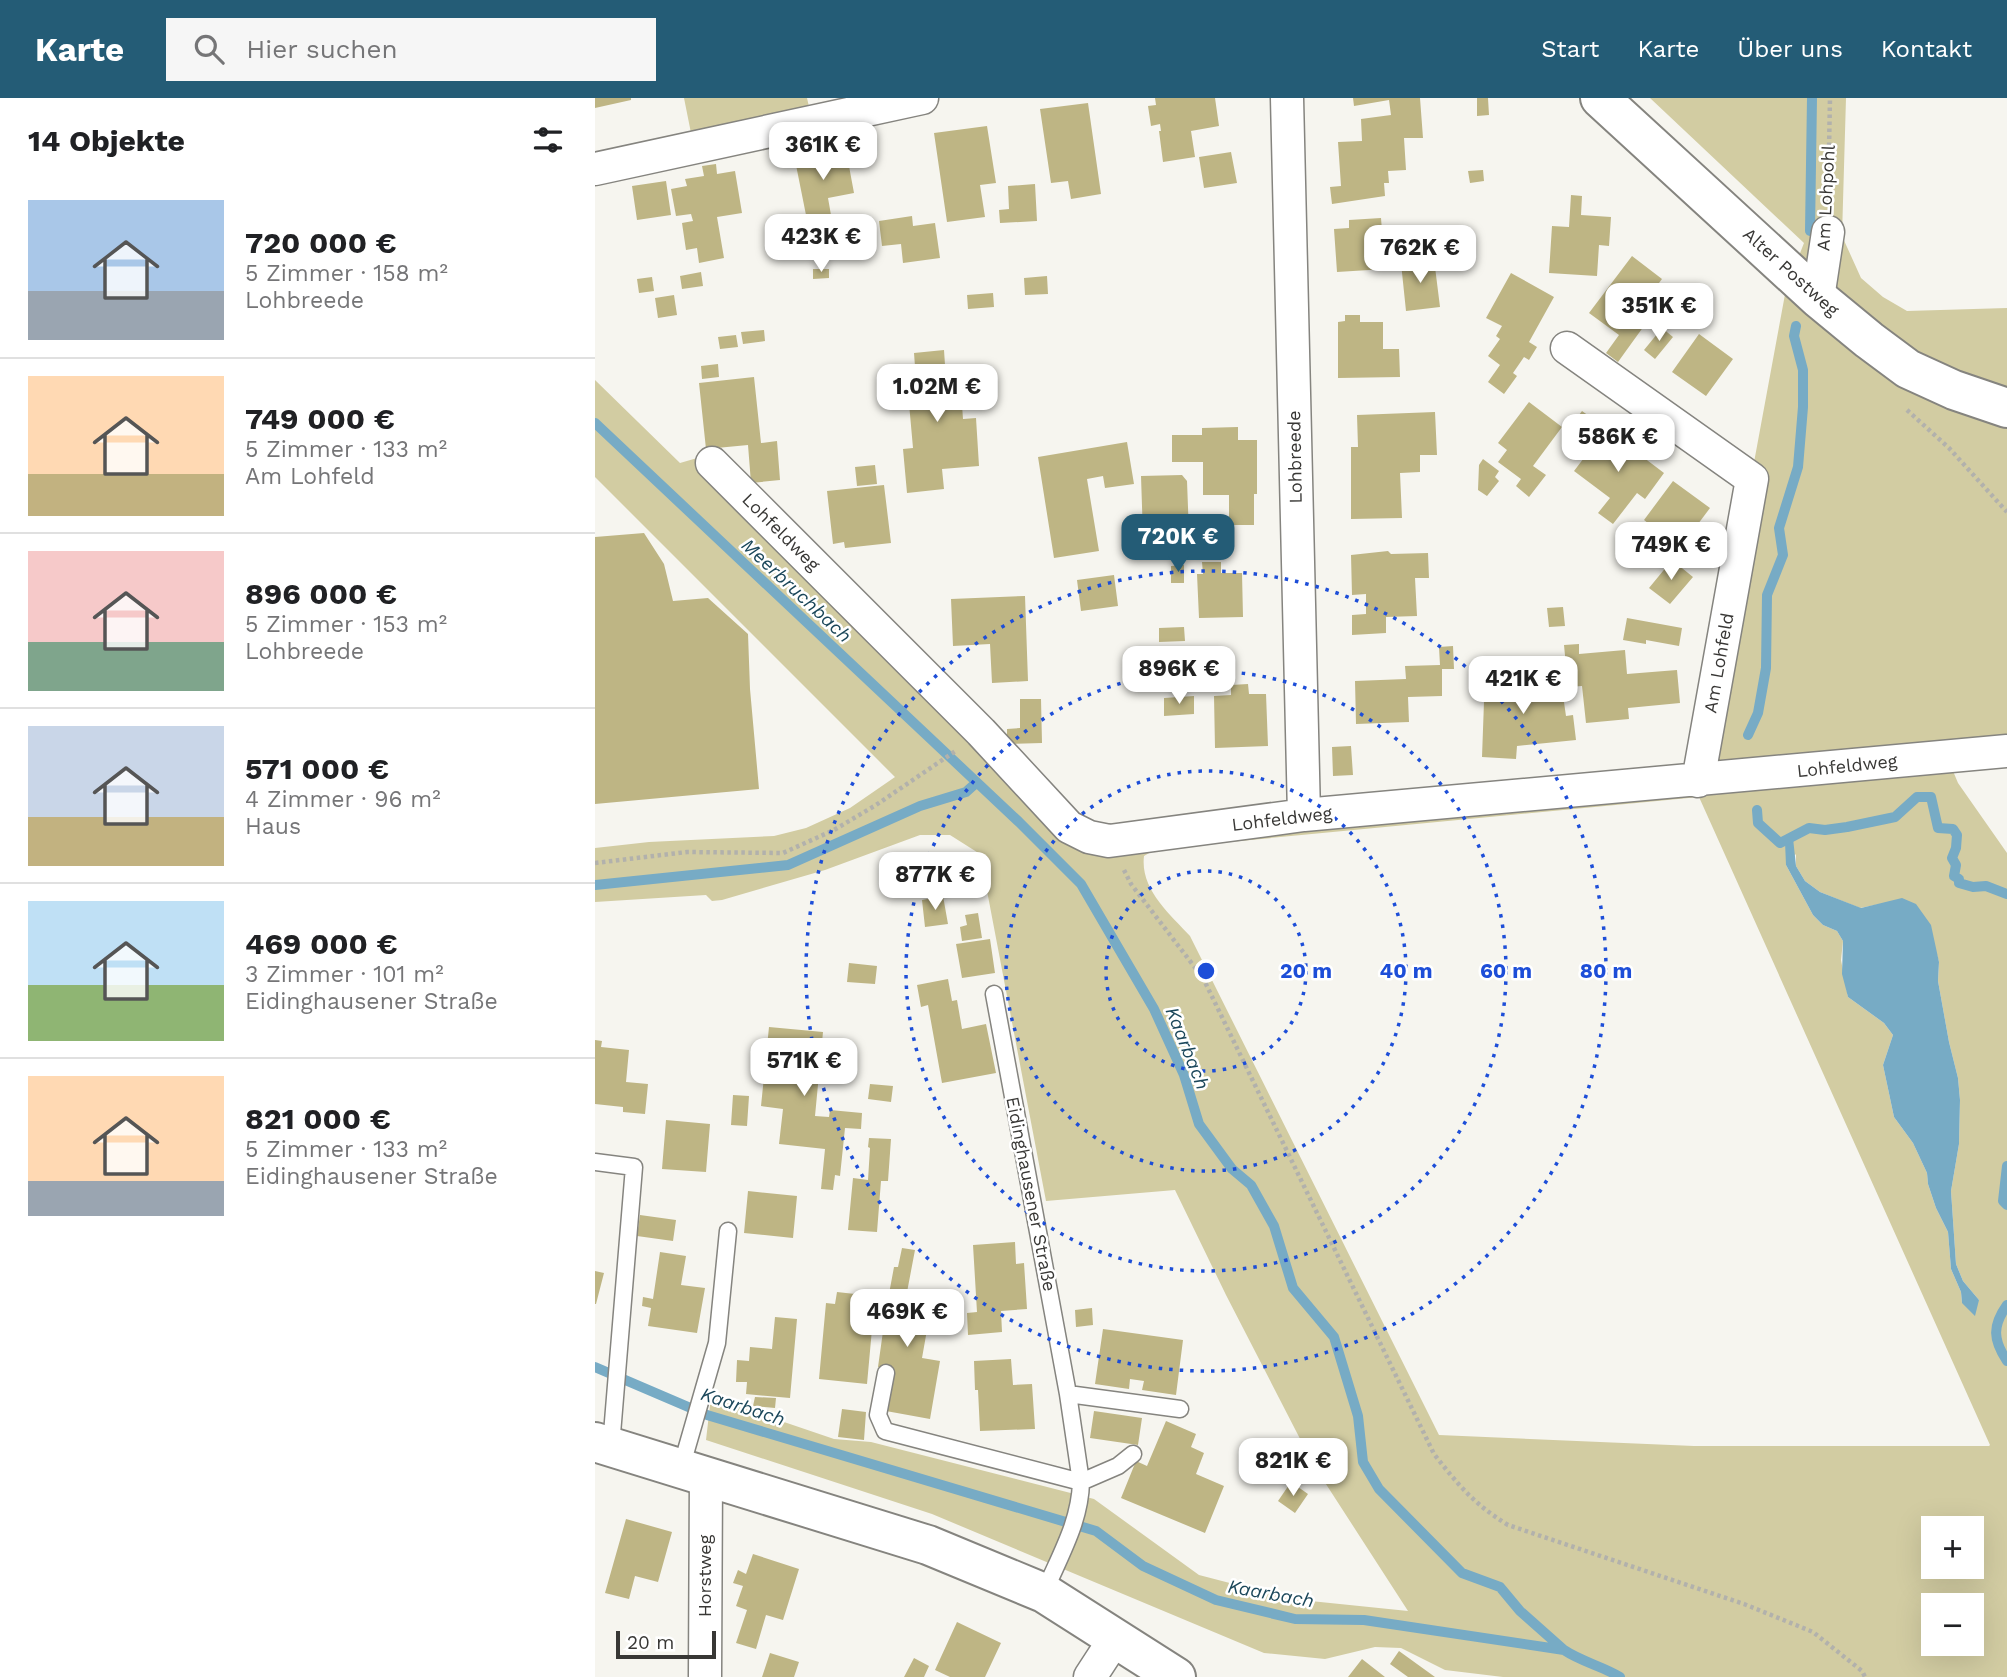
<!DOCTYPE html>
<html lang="de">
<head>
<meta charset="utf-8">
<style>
	body { margin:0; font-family:"Work Sans",sans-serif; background:#f6f6f6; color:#202124; height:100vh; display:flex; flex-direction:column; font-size:26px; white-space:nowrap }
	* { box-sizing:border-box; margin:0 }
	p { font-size:23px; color:#757577 }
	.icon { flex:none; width:38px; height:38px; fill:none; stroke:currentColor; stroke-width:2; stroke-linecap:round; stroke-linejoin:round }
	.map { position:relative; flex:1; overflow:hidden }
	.sheet { display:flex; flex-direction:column; background:#fff; width:595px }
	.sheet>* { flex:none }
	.controls { position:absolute; left:1326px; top:1418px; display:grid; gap:14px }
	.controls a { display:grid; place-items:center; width:63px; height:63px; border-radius:0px; background:#fff; box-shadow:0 7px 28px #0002; font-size:35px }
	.scale { position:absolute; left:21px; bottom:18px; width:100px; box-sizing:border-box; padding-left:7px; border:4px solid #383735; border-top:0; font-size:19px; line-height:24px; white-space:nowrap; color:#383735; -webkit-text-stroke:5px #fff; paint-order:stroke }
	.price { position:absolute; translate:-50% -60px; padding:0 16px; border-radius:14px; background:#fff; color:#222; font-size:23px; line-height:46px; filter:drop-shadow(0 2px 4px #0008) }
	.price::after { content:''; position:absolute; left:50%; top:42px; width:21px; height:16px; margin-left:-10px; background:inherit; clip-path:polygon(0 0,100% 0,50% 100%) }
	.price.on { background:#245c76; color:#fff }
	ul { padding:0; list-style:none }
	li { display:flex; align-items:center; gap:21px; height:175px; padding:0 28px }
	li+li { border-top:2px solid #e0e0e0 }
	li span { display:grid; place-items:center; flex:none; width:196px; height:140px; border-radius:0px; color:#555 }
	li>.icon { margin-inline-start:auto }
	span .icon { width:84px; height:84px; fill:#fffc; stroke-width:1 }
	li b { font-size:30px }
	h2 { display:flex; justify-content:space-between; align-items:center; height:84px; padding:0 28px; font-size:30px }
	header { display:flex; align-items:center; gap:42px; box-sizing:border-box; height:98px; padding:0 35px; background:#245c76; color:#fff }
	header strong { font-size:33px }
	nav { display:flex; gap:38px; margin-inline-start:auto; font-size:24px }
	.search { width:490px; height:63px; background:#f6f6f6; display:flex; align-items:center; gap:18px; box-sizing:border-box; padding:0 24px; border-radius:0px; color:#757577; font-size:26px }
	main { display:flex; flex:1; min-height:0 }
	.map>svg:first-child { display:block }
	.green { fill:#d2cca2; fill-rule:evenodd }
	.water { fill:#77abc5 }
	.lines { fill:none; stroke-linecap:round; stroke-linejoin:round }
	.stream { stroke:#77abc5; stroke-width:10 }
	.building { fill:#beb584 }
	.service-casing { stroke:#85847f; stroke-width:19 }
	.minor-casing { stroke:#85847f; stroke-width:35 }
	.tertiary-casing { stroke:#85847f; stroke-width:42 }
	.secondary-casing { stroke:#85847f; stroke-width:42 }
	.path { stroke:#b2b1ac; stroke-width:4.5; stroke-dasharray:3.5 3.5; stroke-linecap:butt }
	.service { stroke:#fff; stroke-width:16 }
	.minor { stroke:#fff; stroke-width:32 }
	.tertiary { stroke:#fff; stroke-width:38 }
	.secondary { stroke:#fff; stroke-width:38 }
	.ring { fill:none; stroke:#1d4ed8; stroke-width:3.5; stroke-dasharray:3.5 7 }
	.labels { text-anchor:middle; stroke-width:5; stroke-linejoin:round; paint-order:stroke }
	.street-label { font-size:18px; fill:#383735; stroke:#fff }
	.water-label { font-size:19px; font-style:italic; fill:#1b475a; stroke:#fff }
	.centre { fill:#1d4ed8; stroke:#fff; stroke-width:3.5 }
	.ring-label { font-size:21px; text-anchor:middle; font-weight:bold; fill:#1d4ed8; stroke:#fff; stroke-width:5; stroke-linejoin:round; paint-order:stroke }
</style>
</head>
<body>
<header>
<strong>Karte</strong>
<div class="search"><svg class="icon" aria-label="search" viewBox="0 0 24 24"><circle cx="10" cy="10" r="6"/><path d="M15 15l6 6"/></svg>Hier suchen</div>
<nav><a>Start</a><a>Karte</a><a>Über uns</a><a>Kontakt</a></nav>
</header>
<main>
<section class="sheet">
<h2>14 Objekte<svg class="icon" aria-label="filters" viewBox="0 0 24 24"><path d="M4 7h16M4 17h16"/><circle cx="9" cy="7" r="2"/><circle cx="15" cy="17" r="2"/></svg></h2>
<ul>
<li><span style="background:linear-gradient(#a9c7e8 65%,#9aa5b1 0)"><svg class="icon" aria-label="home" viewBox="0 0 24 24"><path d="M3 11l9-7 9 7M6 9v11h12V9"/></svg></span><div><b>720 000 €</b><p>5 Zimmer · 158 m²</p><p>Lohbreede</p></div></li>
<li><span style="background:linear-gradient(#ffd9b3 70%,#c2b280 0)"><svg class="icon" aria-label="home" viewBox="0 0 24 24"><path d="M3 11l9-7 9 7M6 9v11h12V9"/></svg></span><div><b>749 000 €</b><p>5 Zimmer · 133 m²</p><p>Am Lohfeld</p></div></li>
<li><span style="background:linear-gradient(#f6c9c9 65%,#7fa58c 0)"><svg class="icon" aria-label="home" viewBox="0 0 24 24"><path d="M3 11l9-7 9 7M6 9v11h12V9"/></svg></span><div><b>896 000 €</b><p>5 Zimmer · 153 m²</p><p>Lohbreede</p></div></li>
<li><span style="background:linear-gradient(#c9d6e8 65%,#c2b280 0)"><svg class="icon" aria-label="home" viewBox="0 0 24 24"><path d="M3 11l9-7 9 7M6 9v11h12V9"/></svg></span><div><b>571 000 €</b><p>4 Zimmer · 96 m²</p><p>Haus</p></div></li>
<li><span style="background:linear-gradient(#bfe0f5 60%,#8fb573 0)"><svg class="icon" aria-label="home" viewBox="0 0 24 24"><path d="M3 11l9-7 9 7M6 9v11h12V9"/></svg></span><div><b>469 000 €</b><p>3 Zimmer · 101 m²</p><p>Eidinghausener Straße</p></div></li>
<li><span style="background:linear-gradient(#ffd9b3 75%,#9aa5b1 0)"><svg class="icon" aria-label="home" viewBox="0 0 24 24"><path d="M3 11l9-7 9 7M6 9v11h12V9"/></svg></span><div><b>821 000 €</b><p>5 Zimmer · 133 m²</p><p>Eidinghausener Straße</p></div></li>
</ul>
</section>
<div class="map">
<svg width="1412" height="1579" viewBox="0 0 1412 1579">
	<rect width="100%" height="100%" fill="#f6f5ef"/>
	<!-- green -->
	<path class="green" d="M89,0H212L215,13L97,40Z
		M1055,0H1251L1247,138L1266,180L1288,199L1312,213L1412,210V664L1358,673L1363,685L1412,755V1579H908L850,1572L806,1550L780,1549L730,1561L669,1555L337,1416L111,1342L116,1299L239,1341L276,1344L499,1401L604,1477L696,1501L813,1513L718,1366L631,1197L580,1092L451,1103L385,756L355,737H325L230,772L127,802L117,803L111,797L0,804V750L54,744L179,738L211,730L255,710L300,679L0,379V282L85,365L116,356L483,720L516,730L1103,668L1191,191L1209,145ZM1104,699L1395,1347L1394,1348H1099L844,1337L595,838C574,815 545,791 549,758L561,751ZM1201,756V768L1210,783L1225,794L1265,810L1290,805L1339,846L1344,864L1343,883L1354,944L1363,980L1365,1002L1364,1046L1356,1093L1361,1166L1368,1183L1384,1202L1367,1205L1366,1194L1356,1171L1353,1134L1341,1110L1333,1086L1332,1075L1318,1045L1299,1019L1288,967L1298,937L1289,925L1253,899L1246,862L1248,843L1242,833L1228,827L1218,817L1191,767ZM1339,1430H1377V1468H1339ZM1339,1507H1377V1545H1339Z"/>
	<!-- water -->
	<path class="water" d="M1198,740L1201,768L1210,783L1225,794L1266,810L1307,800L1321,806L1336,827L1344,864L1343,883L1354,944L1363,980L1365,1002L1364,1046L1356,1093L1361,1166L1368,1183L1384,1202L1380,1218L1367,1205L1366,1194L1356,1171L1353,1134L1341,1110L1333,1086L1332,1075L1318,1045L1299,1019L1288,967L1298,937L1289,925L1253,899L1247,876L1248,843L1242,833L1228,827L1218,817L1191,767L1190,744Z"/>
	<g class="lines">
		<!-- stream -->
		<path class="stream" d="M1215,133L1217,0
			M0,325L424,724L486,786L559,911L589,977L604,1026L637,1071L656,1087L679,1128L698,1190L739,1239L763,1318L768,1364L784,1391L867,1475L905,1489L925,1513L969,1552
			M1153,637L1163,615L1171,570L1172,497L1188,457L1184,430L1203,369L1208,309V272L1199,238L1201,228
			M1162,712L1163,725L1185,745L1214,730L1230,732L1252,729L1300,719L1322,699H1336L1343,730L1358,731L1362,737L1361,750L1357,760L1361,767L1359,778L1364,781V785L1378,789L1391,788L1412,796
			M0,787L193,767L325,708L371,694L381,685
			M1412,1068L1408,1103L1412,1107
			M1412,1207C1397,1228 1398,1242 1412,1263
			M0,1269L112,1317L501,1433L548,1468L621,1502L700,1521L769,1522L969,1552C987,1564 1007,1568 1025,1579"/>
	</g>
	<!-- building -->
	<path class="building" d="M0,0H36V2L0,10Z
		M560,0H620L624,28L596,33L600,59L568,64L564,33H566L565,26L556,28L553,8L561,7Z
		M758,0H825L828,40H809L811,72L793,73L794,85H789L790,98L737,106L735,89L746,88L743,44L767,43L766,21L796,17L794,2L759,8Z
		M882,0H893L894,17L882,18Z
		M493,5L506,96L476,101L473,83L456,85L445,11Z
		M392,28L401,85L385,87L390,119L352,124L339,35Z
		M251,52L259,95L233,100L236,117L212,122L200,62Z
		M636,54L642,85L609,90L604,59Z
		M121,66L122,76L140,73L147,115L122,119L129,160L104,165L102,150L91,152L87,125L98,123L96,116L81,118L76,91L92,88L90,81L109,78L107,68Z
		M888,72L889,83L875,85L873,73Z
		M71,83L76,117L42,122L37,88Z
		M440,86L442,123L405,125L404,112L414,111L413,88Z
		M976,97L987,98L986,117L1016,119L1014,148L1004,147L1002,178L954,175L957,128L974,129Z
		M317,118L318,128L340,125L345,160L308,165L306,146L287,148L284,123Z
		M786,120L790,171L742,174L739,131L754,130V122Z
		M1037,158L1067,181L1043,213L1054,221L1023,264L1011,255L1024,237L994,215Z
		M839,161L845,209L811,213L806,165Z
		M218,171H234V180L218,181Z
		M106,174L108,188L87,191L85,178Z
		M916,175L959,199L934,244L942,249L934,262L929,259L918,275L922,278L909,296L893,284L905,267L893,258L905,241L901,238L907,228L891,220Z
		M452,178L453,196L430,197L429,180Z
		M57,179L59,193L44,195L42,181Z
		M398,195L399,209L373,211L372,197Z
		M79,197L82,217L63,220L60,200Z
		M750,217H765V224H788V251H804L805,279L743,280V224L750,223Z
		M1067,230L1078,239L1060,261L1049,252Z
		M169,232L170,243L148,246L146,234Z
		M1104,236L1138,261L1111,298L1077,274Z
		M141,237L143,249L125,251L123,239Z
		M349,252L350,267L364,266L368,321L381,320L384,368L347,371L349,391L312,395L308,351L318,350L312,283L321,282L319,255Z
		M123,266L124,279L107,281L106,268Z
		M159,279L166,345L182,343L185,382L156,385L153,347L111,351L104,285Z
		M934,304L967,329L938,368L951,377L934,399L921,388L926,381L903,364L912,352L903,345Z
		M987,313L1001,323L982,350L967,340Z
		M840,314L842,357H825V374L805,375L807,420L756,421V349H763L762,317Z
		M643,329V342H662V396H659V427H634V397H608V364H577V337H607V330Z
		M1011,331L1069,375L1050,401L1042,395L1018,426L1003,415L1015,400L979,373Z
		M532,344L539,386L510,390L508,378L492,381L504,453L459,460L443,359Z
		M888,361L904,373L900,379L904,383L892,398L883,392L884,367Z
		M280,367L282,386L262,388L260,369Z
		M587,377L592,383L594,436L548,438L546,378Z
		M1078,383L1115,410L1085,450L1049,422Z
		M289,387L296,445L250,450L249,444L238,446L232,393Z
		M49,435L69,466L78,503L113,500L153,536L155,591L164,691L0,706V439Z
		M793,453L796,456L833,455L834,480H820L822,518L791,519V535L757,537V517L771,516V496L757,497L756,457Z
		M1077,462L1098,479L1075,506L1054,490Z
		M607,464H626V475H647L648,519L604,520L602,476H608Z
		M589,467V485H576V468Z
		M519,477L523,508L486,513L482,482Z
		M430,498L433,583L397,585L395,546L358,548L356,501Z
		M968,509L970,528L954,529L952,510Z
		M1032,520L1087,530L1084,548L1051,542V546L1028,542Z
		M589,529L590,543L564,544V530Z
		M984,546V556L1030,552L1032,576L1082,572L1085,605L1033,610L1034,621L991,625L987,588L973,589L969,547Z
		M858,548L859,571H847V598L813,599L814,624L761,626L760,583L811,581L810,568L845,567L844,549Z
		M890,576L924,577L923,602L940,600L938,580L965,577L971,618L978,617L981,642L922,648L921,661L887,659Z
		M653,586L654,596H671L673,648L620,650L619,598L636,597V587Z
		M599,598V616L569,618V600Z
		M425,601H446L447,645L412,646V631L425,630Z
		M756,648L758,677L738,678L737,649Z
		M348,798L353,826L330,829L327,802Z
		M383,815L387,840L367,843L365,829L372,827L370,817Z
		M395,841L400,875L367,880L361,846Z
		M254,865L282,868L280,886L252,884Z
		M353,881L357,903L362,902L367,931L391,926L401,975L347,985L333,907L326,909L322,887Z
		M174,929L228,934L220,1018L234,1019L235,1012L267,1015L266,1031L250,1030L245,1078L240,1077L238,1092L226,1091L230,1051L184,1046L188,1011L166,1008Z
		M0,942L7,943L6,949L34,952L31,984L53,986L50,1016L28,1014V1009L0,1006Z
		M275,986L298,988L296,1004L273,1001Z
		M138,997L154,998L152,1028L136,1027Z
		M71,1022L115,1026L111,1074L67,1071Z
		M274,1040L296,1041L293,1083H286L282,1134L253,1132L258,1080L273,1082L275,1050L273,1049Z
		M153,1093L202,1098L198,1140L149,1135Z
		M45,1117L81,1122L78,1143L42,1138Z
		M420,1144L421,1166L429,1165L432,1211L406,1213L407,1234L373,1237L372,1215L382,1214L378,1147Z
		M307,1150L320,1152L309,1210L335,1215L327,1260L345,1263L335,1321L291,1313L299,1272L283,1269L291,1212L299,1169H303Z
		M65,1154L91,1158L86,1187L110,1190L102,1235L53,1228L56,1210L47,1208L48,1199L58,1201Z
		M0,1173L9,1175L1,1206H0Z
		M242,1194L278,1198L277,1209H279L272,1286L224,1281L231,1205L240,1206Z
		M497,1210L498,1227L481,1229L480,1212Z
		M180,1219L202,1221L195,1300L151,1296L152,1284H141L142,1262L154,1263L155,1249L177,1251Z
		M508,1231L588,1242L581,1297L547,1292L549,1283L535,1281L534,1291L500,1286Z
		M416,1261L418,1287L437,1286L440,1331L385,1333L383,1292H380L379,1263Z
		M160,1299L181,1300L180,1310L158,1308Z
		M247,1311L271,1314L269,1342L243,1339Z
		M499,1313L547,1320L543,1347L495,1340Z
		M571,1323L601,1336L596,1349L609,1355L601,1376L629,1388L610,1435L526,1400L541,1363L552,1368Z
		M696,1384L713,1396L700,1415L683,1403Z
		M31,1421L77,1434L63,1484L40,1478L34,1501L10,1495Z
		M158,1456L204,1471L188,1522L171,1517L161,1551L141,1545L152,1512L141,1508L148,1488L138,1485L143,1472L151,1476Z
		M362,1524L406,1545L390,1579H355L340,1572Z
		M804,1553L840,1579H813L795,1566Z
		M175,1555L204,1564L199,1579H167Z
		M319,1560L334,1568L329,1579H309Z
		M767,1561L790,1579H753Z"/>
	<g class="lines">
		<defs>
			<path id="service" d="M399,896L473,1296L486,1384C485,1425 464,1459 449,1495
				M0,1064L39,1069L16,1348
				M291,1275L283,1317L290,1333L486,1384L523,1368L538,1356
				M473,1296L585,1311
				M86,1370L122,1245L133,1133"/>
			<path id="minor" d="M692,0L709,717
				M0,71L327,0
				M1223,200L1233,134
				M972,250L1157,381L1103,683
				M117,365L386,634L474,729L494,739L514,743L709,717L1412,653
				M110,1579L111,1377
				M495,1579L521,1539"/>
			<path id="tertiary" d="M1005,0L1223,200L1274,242L1313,271L1359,292L1412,310"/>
			<path id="secondary" d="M0,1344L333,1447L449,1495L581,1579"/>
		</defs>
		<!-- service casing -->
		<use href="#service" class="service-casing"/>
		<!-- minor casing -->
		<use href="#minor" class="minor-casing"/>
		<!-- tertiary casing -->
		<use href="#tertiary" class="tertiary-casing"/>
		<!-- secondary casing -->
		<use href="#secondary" class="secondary-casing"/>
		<!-- path -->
		<path class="path" d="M1233,104L1235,0
			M1312,312L1354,350L1412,414
			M0,765L92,754L188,755L239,732L281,707L362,652
			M529,772L536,786L608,880L839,1356C864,1388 879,1406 913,1427L1149,1506L1218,1534L1267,1573L1270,1579"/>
		<!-- service -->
		<use href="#service" class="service"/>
		<!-- minor -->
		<use href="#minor" class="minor"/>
		<!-- tertiary -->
		<use href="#tertiary" class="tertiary"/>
		<!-- secondary -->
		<use href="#secondary" class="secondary"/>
	</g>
	<!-- distance rings -->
	<g class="ring">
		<circle cx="611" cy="873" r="100"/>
		<circle cx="611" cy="873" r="200"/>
		<circle cx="611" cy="873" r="300"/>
		<circle cx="611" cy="873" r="400"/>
	</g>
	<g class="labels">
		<!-- street labels -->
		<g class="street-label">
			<text transform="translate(1231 100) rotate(-87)" y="6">Am Lohpohl</text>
			<text transform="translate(1196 174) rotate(42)" y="6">Alter Postweg</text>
			<text transform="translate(700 359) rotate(-91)" y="6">Lohbreede</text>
			<text transform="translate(186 434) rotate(45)" y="6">Lohfeldweg</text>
			<text transform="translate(1124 565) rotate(-80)" y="6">Am Lohfeld</text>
			<text transform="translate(1252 668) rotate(-6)" y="6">Lohfeldweg</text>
			<text transform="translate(687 721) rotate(-7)" y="6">Lohfeldweg</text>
			<text transform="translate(436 1096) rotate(79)" y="6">Eidinghausener Straße</text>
			<text transform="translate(110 1478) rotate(-90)" y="6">Horstweg</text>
		</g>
		<!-- water labels -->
		<g class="water-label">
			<text transform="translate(202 492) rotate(43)" y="7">Meerbruchbach</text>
			<text transform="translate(593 950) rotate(68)" y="7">Kaarbach</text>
			<text transform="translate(148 1308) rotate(18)" y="7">Kaarbach</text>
			<text transform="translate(676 1495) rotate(10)" y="7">Kaarbach</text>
		</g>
	</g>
	<circle cx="611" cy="873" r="10" class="centre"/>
	<g class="ring-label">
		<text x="711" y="880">20 m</text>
		<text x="811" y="880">40 m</text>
		<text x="911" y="880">60 m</text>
		<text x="1011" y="880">80 m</text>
	</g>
</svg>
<div class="controls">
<a>+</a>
<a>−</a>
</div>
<div class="scale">20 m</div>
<b class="price" style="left:228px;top:84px">361K €</b>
<b class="price" style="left:226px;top:176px">423K €</b>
<b class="price" style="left:825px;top:187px">762K €</b>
<b class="price" style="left:1064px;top:245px">351K €</b>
<b class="price" style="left:342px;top:326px">1.02M €</b>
<b class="price" style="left:1023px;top:376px">586K €</b>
<b class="price on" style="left:583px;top:476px">720K €</b>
<b class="price" style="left:1076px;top:484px">749K €</b>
<b class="price" style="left:584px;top:608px">896K €</b>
<b class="price" style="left:928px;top:618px">421K €</b>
<b class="price" style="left:340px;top:814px">877K €</b>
<b class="price" style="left:209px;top:1000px">571K €</b>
<b class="price" style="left:312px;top:1251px">469K €</b>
<b class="price" style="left:698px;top:1400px">821K €</b>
</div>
</main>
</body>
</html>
